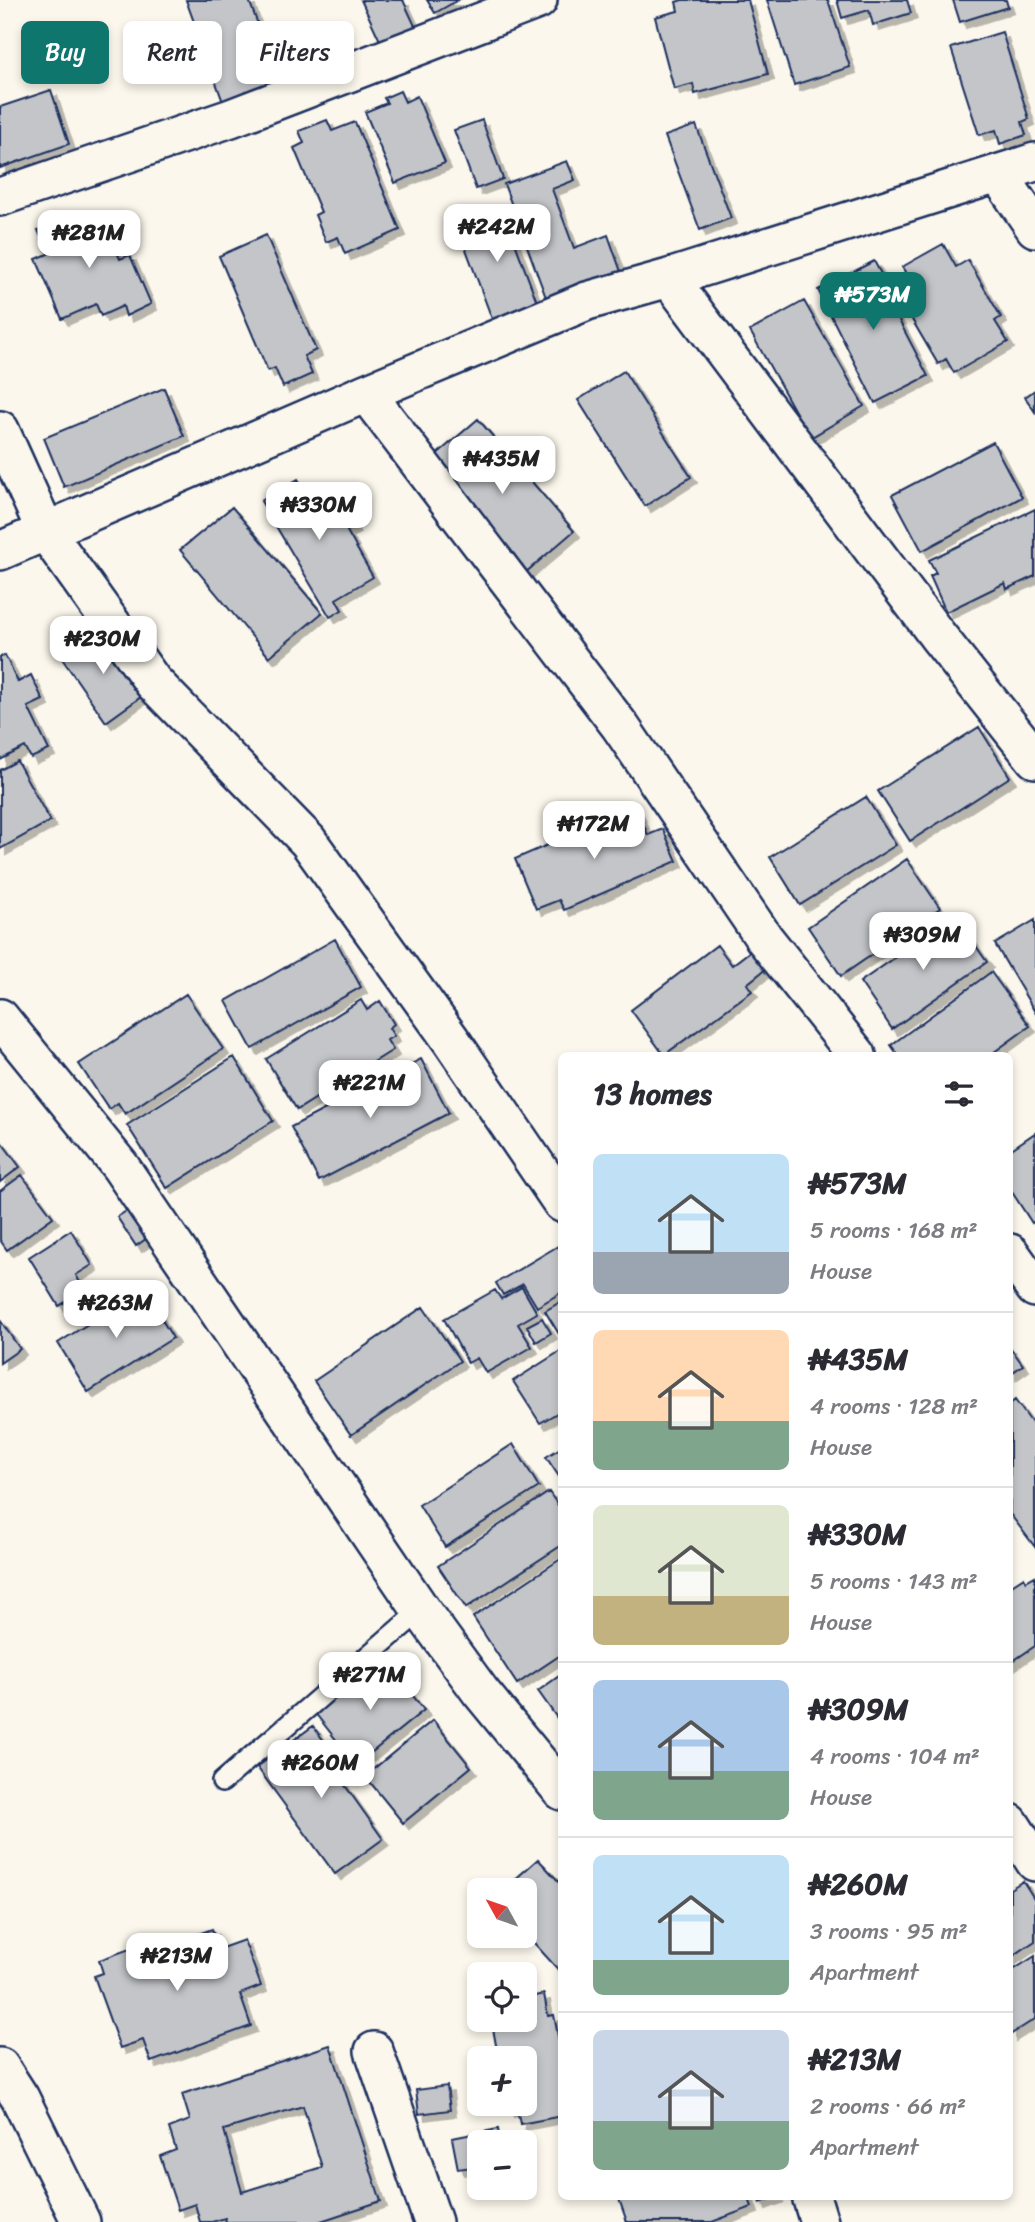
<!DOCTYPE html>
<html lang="en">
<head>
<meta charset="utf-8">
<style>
	body { margin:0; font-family:Sriracha,sans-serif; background:#f7f7f7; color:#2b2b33; height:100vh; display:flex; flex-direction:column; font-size:26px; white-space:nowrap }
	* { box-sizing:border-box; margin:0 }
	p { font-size:23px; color:#7c7c81 }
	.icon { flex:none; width:38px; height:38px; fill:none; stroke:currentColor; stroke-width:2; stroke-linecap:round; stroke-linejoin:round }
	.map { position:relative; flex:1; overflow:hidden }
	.side { position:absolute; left:558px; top:1052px; width:455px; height:1148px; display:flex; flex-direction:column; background:#fff; border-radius:10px; box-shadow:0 4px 10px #0003 }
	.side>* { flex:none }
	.top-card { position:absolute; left:21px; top:21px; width:432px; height:63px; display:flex; gap:14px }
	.needle { width:46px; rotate:310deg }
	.buttons { position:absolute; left:467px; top:1878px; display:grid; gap:14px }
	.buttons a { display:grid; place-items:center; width:70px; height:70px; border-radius:10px; background:#fff; box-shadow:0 4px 10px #0003; font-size:35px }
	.price { position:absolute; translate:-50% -60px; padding:0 16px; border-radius:14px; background:#fff; color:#222; font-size:23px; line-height:46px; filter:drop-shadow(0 2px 4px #0008) }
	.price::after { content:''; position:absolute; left:50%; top:42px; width:21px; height:16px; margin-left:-10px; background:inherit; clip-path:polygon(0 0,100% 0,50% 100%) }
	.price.selected { background:#0f766e; color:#fff }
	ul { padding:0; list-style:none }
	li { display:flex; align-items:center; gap:21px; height:175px; padding:0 35px }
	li+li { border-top:2px solid #e1e1e2 }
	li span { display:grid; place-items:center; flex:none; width:196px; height:140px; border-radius:10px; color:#555 }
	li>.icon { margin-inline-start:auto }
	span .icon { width:84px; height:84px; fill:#fffc; stroke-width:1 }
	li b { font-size:30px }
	h2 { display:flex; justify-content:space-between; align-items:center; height:84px; padding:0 35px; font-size:30px }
	.chip { padding:0 24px; border-radius:10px; background:#fff; box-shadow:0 4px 10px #0003; font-size:24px; line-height:63px }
	.chip.selected { background:#0f766e; color:#fff }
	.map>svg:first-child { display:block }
	.building { fill:#c3c5c9; stroke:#1b2f5e; stroke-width:2; fill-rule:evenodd; filter:url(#shadow) }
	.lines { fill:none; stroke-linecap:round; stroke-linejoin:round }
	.service-casing { stroke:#1b2f5e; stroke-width:24 }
	.minor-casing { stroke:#1b2f5e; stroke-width:42 }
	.service { stroke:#fbf7ec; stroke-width:19 }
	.minor { stroke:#fbf7ec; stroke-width:37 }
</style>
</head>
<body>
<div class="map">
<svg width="1035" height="2222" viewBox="0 0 1035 2222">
	<defs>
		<filter id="shadow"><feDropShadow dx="6" dy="6" stdDeviation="0" flood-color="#0004"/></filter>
	</defs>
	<rect width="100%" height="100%" fill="#fbf7ec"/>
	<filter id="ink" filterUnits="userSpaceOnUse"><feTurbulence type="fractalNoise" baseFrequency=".0143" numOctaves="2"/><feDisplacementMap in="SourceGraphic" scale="14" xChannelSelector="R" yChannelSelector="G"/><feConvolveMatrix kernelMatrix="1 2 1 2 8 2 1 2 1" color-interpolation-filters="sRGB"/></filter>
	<g filter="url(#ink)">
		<!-- building -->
		<path class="building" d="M186,0H249L279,82L223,102Z
			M361,0H403L416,28L382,45Z
			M427,0H458L435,13Z
			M682,0H748L768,74L695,94L693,84L674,89L655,17L678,11L676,2Z
			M767,0H828L850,67L794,85Z
			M837,0H907L911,13L873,25L869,10L842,18Z
			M953,0H1006L1008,7L960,22Z
			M1002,32L1029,119L1022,122L1026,135L1000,144L996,130L979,135L951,48Z
			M51,90L69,144L0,168V107Z
			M400,91L405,102L417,96L445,163L395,183L365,112L387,103L384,98Z
			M327,120L332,131L355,122L400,230L345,254L338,237L326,242L315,215L321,212L294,148L304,143L299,131Z
			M482,120L503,179L476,189L454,130Z
			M696,125L731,218L700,230L665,136Z
			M567,161L575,180L552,189L574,248L608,235L625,283L551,311L504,184Z
			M502,208L537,302L492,319L457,225Z
			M100,212L120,259L130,255L151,304L126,316L123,306L101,316L96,304L62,319L36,259L48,254L38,230L60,221L63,228Z
			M266,235L316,350L304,356L312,374L283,387L275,368L268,371L219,256Z
			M943,244L956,267L968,260L1001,317L995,321L1008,342L954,373L946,359L938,364L897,294L913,285L902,267Z
			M874,261L893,296L888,299L928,376L875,403L818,290Z
			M804,301L864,406L810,438L750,331Z
			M624,371L691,477L645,506L578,400Z
			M164,388L184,436L64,487L44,438Z
			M1035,390V412L1025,397Z
			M478,419L574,531L525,573L429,461Z
			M993,442L1022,497L922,551L892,495Z
			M298,479L306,492L315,487L331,513L342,506L354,527L347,531L373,577L336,599L342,610L330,617L261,501Z
			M232,507L322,613L269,657L180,550Z
			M1035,509V576L1007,589L1005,583L946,612L930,576L936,573L929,560Z
			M100,630L145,694L106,722L61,657Z
			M5,655L18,682L31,675L43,700L28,707L49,750L31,758L25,747L0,760V657Z
			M979,727L1010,777L910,841L878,791Z
			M17,761L50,821L0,849V770Z
			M866,797L896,845L800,905L770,857Z
			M636,807L648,835L663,829L677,861L564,910L559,900L536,909L515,859Z
			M907,859L940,908L841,976L808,927Z
			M955,916L987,962L892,1029L860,982Z
			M1035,920V1012L995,944Z
			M335,939L361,987L252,1049L226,1001Z
			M717,945L732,965L753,949L767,968L747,984L752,991L664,1055L631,1010Z
			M991,972L1030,1026L990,1055H898L891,1045Z
			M186,994L223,1049L125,1114L118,1103L109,1109L79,1064Z
			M361,1000L367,1010L380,1001L394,1024L389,1028L394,1036L387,1040L393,1050L297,1110L266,1059Z
			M234,1057L273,1121L167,1188L127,1125Z
			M421,1059L449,1113L319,1181L291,1127Z
			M1035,1133V1221L1032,1223L1010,1189V1150Z
			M0,1140L20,1167L0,1182Z
			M22,1175L53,1217L7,1250L0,1240V1191Z
			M136,1205L154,1233L136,1246L117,1217Z
			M71,1230L92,1265L76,1275L84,1290L59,1306L29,1257Z
			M558,1246L562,1251V1292L537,1307L523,1284L503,1295L496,1283Z
			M522,1287L537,1313L518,1324L532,1347L486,1373L477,1358L468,1363L444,1319L495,1290L501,1299Z
			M143,1289L173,1338L88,1392L58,1343Z
			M562,1301V1332L559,1334L545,1311Z
			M423,1307L460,1361L351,1435L314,1381Z
			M542,1318L551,1333L536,1342L527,1326Z
			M0,1320L20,1349L0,1363Z
			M1010,1347L1023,1365L1010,1374Z
			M562,1350V1410L540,1423L513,1381Z
			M1015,1400L1035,1427V1547L1010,1514V1404Z
			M513,1444L539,1487L445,1547L419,1505Z
			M562,1447V1481L546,1457Z
			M549,1492L562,1511V1545L466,1608L438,1566Z
			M562,1558V1654L517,1684L473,1617Z
			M1035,1576V1646L1010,1663V1586L1024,1577L1026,1581Z
			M384,1659L424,1710L356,1765L315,1713Z
			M562,1674V1725L538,1691Z
			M433,1720L471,1767L403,1823L365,1776Z
			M313,1726L346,1771L339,1777L383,1839L335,1874L257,1767Z
			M538,1859L562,1885V1974L525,1933V1890H503Z
			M1023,1881L1035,1900V1941L1010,1958V1889Z
			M212,1929L219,1949L244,1940L261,1986L240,1994L251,2026L151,2062L143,2040L120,2048L94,1976L103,1973L99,1960L146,1943L148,1952Z
			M1035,1956V2019L1010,2035V1972Z
			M544,1994L548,2016L554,2015L562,2057V2116L520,2124L517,2109L508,2111L506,2104H525V2058L498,2056L492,2023L499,2022L498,2020H525V1998Z
			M330,2045L381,2201L318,2222H226L225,2218L212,2222H200L195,2204L178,2210L160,2156L176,2150L169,2128L190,2120L182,2094ZM303,2106L322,2167L242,2192L224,2130Z
			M447,2086L450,2110L419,2114L416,2090Z
			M498,2129L500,2142H480V2166L458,2169L452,2138Z
			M618,2196H748L752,2207L712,2222H627Z
			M757,2196H778L760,2203Z"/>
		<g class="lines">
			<defs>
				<path id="service" d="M222,1782L421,1610"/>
				<path id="minor" d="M999,175L1035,228
					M0,197L231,118L538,0
					M669,278L937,635L1035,759
					M366,393L620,726L764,938L857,1055
					M0,430L46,532L153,682L308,841L451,1040L562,1203
					M0,551L366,393L587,301L669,278L1035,162
					M0,1018L120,1166L421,1610L480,1691L562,1791
					M1010,1253L1035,1288
					M1010,1823L1035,1862
					M374,2051L433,2222
					M0,2067L20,2098L81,2222
					M811,2196L819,2222"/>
			</defs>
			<!-- service casing -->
			<use href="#service" class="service-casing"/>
			<!-- minor casing -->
			<use href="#minor" class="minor-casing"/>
			<!-- service -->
			<use href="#service" class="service"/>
			<!-- minor -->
			<use href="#minor" class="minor"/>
		</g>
	</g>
</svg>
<div class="buttons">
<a><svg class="needle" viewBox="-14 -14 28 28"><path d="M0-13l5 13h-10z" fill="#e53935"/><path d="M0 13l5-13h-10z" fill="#7c7c81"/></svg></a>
<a><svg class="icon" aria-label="locate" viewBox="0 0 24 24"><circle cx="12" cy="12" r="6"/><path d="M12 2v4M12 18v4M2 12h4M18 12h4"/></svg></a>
<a>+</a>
<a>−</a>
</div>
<b class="price" style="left:497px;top:264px">₦242M</b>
<b class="price" style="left:89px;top:270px">₦281M</b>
<b class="price selected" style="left:873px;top:332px">₦573M</b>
<b class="price" style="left:502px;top:496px">₦435M</b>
<b class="price" style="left:319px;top:542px">₦330M</b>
<b class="price" style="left:103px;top:676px">₦230M</b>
<b class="price" style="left:594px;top:861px">₦172M</b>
<b class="price" style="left:923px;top:972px">₦309M</b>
<b class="price" style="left:370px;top:1120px">₦221M</b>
<b class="price" style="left:116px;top:1340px">₦263M</b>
<b class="price" style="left:370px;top:1712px">₦271M</b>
<b class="price" style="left:321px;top:1800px">₦260M</b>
<b class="price" style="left:177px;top:1993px">₦213M</b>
<div class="top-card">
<a class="chip selected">Buy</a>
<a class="chip">Rent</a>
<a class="chip">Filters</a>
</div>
<section class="side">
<h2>13 homes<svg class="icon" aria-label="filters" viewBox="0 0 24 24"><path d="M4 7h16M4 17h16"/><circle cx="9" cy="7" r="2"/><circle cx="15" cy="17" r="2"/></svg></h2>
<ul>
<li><span style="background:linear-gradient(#bfe0f5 70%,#9aa5b1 0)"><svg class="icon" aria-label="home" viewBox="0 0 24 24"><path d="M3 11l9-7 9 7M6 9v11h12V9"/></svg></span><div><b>₦573M</b><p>5 rooms · 168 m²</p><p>House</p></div></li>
<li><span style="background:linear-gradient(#ffd9b3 65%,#7fa58c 0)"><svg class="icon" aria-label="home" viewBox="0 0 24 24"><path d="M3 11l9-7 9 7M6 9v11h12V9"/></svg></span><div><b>₦435M</b><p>4 rooms · 128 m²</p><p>House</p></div></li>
<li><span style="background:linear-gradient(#dfe7d0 65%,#c2b280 0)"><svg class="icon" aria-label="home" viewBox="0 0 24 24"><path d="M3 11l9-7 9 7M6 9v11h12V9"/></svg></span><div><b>₦330M</b><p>5 rooms · 143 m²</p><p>House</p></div></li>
<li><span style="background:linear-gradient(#a9c7e8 65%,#7fa58c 0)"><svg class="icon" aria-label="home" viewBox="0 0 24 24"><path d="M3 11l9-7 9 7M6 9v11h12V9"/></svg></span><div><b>₦309M</b><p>4 rooms · 104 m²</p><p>House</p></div></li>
<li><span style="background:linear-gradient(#bfe0f5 75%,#7fa58c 0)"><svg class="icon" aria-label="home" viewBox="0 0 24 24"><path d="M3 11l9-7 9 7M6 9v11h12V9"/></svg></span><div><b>₦260M</b><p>3 rooms · 95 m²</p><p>Apartment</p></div></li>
<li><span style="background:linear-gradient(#c9d6e8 65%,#7fa58c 0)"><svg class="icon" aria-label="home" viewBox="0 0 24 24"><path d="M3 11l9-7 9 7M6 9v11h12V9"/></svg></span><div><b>₦213M</b><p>2 rooms · 66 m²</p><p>Apartment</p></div></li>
</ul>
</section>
</div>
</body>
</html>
